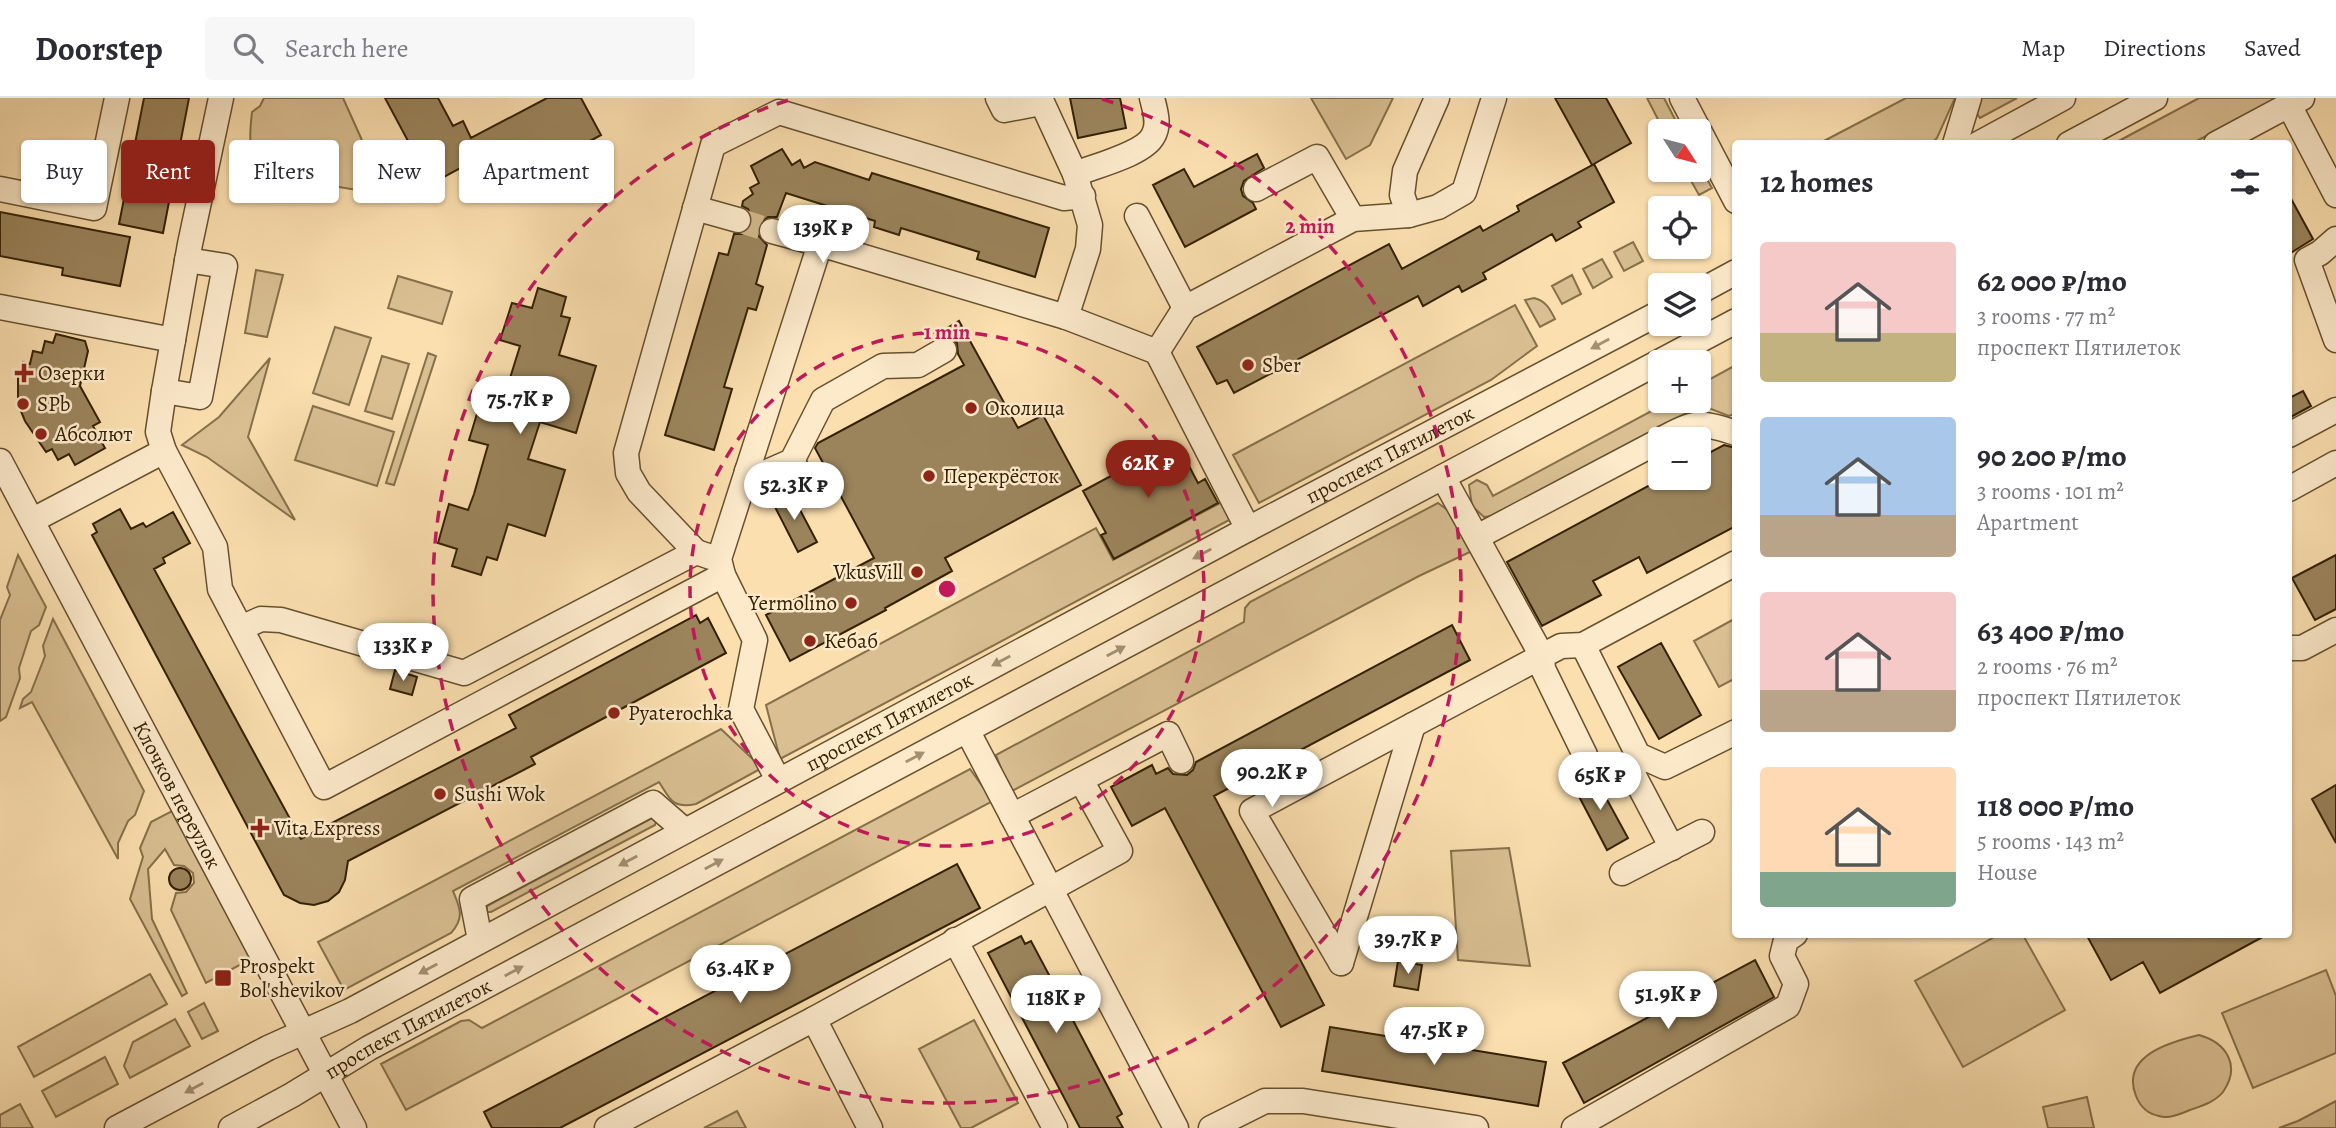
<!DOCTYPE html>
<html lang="en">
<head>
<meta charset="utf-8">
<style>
	body { margin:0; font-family:Alegreya,serif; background:#f7f7f7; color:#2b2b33; height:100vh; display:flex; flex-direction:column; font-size:26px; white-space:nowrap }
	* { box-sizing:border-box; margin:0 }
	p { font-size:23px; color:#7c7c81 }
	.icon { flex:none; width:38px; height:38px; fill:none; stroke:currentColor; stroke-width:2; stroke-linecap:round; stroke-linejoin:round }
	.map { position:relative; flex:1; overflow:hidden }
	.drawer { position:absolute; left:1732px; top:42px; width:560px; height:798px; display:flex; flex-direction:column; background:#fff; border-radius:7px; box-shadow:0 2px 5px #0004 }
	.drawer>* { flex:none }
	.top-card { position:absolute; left:21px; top:42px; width:665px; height:63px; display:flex; gap:14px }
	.needle { width:46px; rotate:126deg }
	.tools { position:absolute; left:1648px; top:21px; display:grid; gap:14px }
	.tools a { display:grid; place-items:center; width:63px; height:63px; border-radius:7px; background:#fff; box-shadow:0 2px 5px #0004; font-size:35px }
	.price { position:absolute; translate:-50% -60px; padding:0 16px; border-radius:24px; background:#fff; color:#222; font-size:23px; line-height:46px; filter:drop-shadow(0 2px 4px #0008) }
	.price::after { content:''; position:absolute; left:50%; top:42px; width:21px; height:16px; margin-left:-10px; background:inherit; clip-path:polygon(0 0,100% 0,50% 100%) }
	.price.selected { background:#8f2418; color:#fff }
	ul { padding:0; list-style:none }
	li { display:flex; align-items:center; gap:21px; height:175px; padding:0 28px }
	li span { display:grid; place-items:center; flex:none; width:196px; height:140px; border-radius:7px; color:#555 }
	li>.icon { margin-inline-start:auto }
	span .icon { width:84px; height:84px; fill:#fffc; stroke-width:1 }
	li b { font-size:30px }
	h2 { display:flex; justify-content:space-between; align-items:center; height:84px; padding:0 28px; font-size:30px }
	.chip { padding:0 24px; border-radius:7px; background:#fff; box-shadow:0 2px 5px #0004; font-size:24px; line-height:63px }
	.chip.selected { background:#8f2418; color:#fff }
	header { display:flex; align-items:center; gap:42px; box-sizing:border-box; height:98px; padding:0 35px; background:#fff; border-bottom:2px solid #e1e1e2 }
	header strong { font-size:33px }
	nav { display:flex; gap:38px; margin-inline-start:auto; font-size:24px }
	.search { width:490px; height:63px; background:#f7f7f7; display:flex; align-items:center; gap:18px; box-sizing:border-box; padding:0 24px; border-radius:7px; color:#7c7c81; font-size:26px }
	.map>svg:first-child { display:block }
	.green { fill:#d9bf92; stroke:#86704a; stroke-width:2 }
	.building { fill:#9b845c; stroke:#342103; stroke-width:2 }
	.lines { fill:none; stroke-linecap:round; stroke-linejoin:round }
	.minor-tunnel { stroke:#d3b98d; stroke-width:24; stroke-dasharray:24 12; stroke-linecap:butt }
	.minor-casing { stroke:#66502e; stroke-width:27 }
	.minor { stroke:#fceacb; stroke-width:24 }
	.oneway { fill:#a29071 }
	.ring { fill:none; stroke:#c2185b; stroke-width:3.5; stroke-dasharray:12 9 }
	.poi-dot { fill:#8f2418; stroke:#fceacb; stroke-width:2.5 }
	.labels { text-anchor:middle; stroke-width:5; stroke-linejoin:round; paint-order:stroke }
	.poi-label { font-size:21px; fill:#342103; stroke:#fceacb; text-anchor:start }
	.street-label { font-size:21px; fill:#342103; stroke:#fceacb }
	.centre { fill:#c2185b; stroke:#fceacb; stroke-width:3.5 }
	.ring-label { font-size:21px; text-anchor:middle; font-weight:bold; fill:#c2185b; stroke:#fceacb; stroke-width:5; stroke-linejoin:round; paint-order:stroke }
</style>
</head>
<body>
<header>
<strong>Doorstep</strong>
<div class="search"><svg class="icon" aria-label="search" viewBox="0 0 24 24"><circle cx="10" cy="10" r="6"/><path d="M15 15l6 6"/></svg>Search here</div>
<nav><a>Map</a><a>Directions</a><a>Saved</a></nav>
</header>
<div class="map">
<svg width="2336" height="1030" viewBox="0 0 2336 1030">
	<rect width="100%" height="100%" fill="#fbdfaf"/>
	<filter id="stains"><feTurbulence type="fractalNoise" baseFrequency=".00286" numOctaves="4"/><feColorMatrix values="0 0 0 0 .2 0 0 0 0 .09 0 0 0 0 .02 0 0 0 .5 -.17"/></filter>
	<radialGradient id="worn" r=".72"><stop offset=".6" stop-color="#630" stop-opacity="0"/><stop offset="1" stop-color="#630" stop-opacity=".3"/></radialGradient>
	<!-- green -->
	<path class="green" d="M264,0H343L361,40L382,96L271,78C246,59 249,42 252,14L260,8Z
		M1311,0H1393L1370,47L1346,61Z
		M1647,0H1664L1681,33H1664Z
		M1906,0H1955L1937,40L1932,45H1820Z
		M1980,0H2017L1980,20L1975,13Z
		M2199,0H2278L2193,45L2113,46Z
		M1699,67L1712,90L1699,97L1685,72H1699Z
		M1633,144L1643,163L1624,173L1614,154Z
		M1602,161L1612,179L1593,190L1583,171Z
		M256,172L283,177L267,239L245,235Z
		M1572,177L1581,196L1562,206L1552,188Z
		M398,178L452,194L442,226L388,210Z
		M1534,200C1546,203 1550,211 1555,221L1540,229L1525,202Z
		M1515,207L1537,248L1491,282L1259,405L1233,357Z
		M335,229L371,240L349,307L313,295Z
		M428,255L436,258L394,387L386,385Z
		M382,258L409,266L392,321L365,313Z
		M270,260L248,339L295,422L207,359L182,347L219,319Z
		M1736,267V315L1729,318L1706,309L1696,310L1493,418L1484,419L1472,408L1469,387L1477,382L1487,387L1493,398L1670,303H1699V287Z
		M313,308L394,334L377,388L295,362Z
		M1222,404L1231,421L780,661L766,607L1096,430L1113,462Z
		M1438,405L1453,416L1472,453L1419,478L1010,694L996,657L1244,524L1245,510L1250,504Z
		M18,457L46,509L39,527L31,533L19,570L20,580L6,619L0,623V522L10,497L7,489Z
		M1736,520V580L1719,589L1694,543Z
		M53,521L144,693L135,717L128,723L118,745V761L32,604L20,610L23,601L31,594L45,558L43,548Z
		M721,631L762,670L696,706C672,711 670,701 659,684L453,793C460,810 465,819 451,835L344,892L318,844Z
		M970,671L993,703L406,1012L381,966L461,923L469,922L482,930Z
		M172,713L251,861L206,885L171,812L176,795L186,794L194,785L193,775L184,768L174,767L165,751L148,771L152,821L187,895L182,898L130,801L143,759L140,750L151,724Z
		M652,720L656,723L655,727L491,814H487V808Z
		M1509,750L1530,868L1458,862L1451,753Z
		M1998,837H2023L2065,912L1963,969L1915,883Z
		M2326,872L2336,898V955L2253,990L2222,915Z
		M150,876L167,906L34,979L18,949Z
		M204,905L218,933L202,941L188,914Z
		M175,921L190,948L130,980L124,968L133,944Z
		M974,922L1018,1005L971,1030H961L919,951Z
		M2199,937C2227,945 2241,968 2223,994C2215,1004 2201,1008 2190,1012C2180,1016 2170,1021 2159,1018C2148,1016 2140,1008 2136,998C2120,958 2170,944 2199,937Z
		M105,959L118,986L56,1019L42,993Z
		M2087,999L2094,1030H2048L2043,1009Z
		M2336,1003V1030H2279L2298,1023Z
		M20,1006L33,1030H0V1017Z
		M737,1013L746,1030H704Z"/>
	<!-- building -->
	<path class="building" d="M144,0H189L163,135L119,126Z
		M385,0H438L453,28L463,23L471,40L547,0H581L601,37L482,102L464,68L431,86Z
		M1070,0H1120L1126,30L1078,40Z
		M1555,0H1606L1631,45L1592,67Z
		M782,51L792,67L800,62L804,70L815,64L869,82L872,75L1049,130L1035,179L977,161L979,154L901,130L899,137L874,129L875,123L786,95L777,119H768L758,128V137L767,147L756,186L763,189L756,212L748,210L724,289L732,291L714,352L665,337L719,155L728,157L734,136H742L752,127V118L748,111L742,108L743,103L753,96L750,90L759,85L751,68Z
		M1257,56L1264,70L1244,83L1241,91L1243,98L1253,105L1256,111L1185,149L1153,87L1184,71L1194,89Z
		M1594,66L1614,104L1578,124L1581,129L1556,143L1552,136L1483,175L1486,181L1462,194L1459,188L1423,208L1418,198L1234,295L1227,282L1217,286L1197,249L1389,146L1402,171L1480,128L1483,133L1519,113L1517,108Z
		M2289,97L2313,141L2289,156Z
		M0,114L130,139L120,188L62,177L63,170L0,158Z
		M538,190L566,199L561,218L570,220L559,257L596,268L576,335L540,324L528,361L565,372L545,438L508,426L497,462L487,459L481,477L452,468L457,451L438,445L449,406L468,412L474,396L488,347L469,342L480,306L499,312L506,293L520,248L500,242L512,205L532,210Z
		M959,223L1018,330L1043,317L1081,387L945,460L952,473L885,510L886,512L790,563L766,517L874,460L815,350L818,345L964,267L958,256L957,245L947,238L944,232Z
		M56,236L85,243L88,253L80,288L100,324L93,328L105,350L75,367L69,356L58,362L52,351L46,354L25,323L18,306V276L23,264L30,266L33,253L42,255L45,243L53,245Z
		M2303,293L2311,308L2289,320V300Z
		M1724,347L1736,350V428L1647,475L1639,459L1593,483L1601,497L1542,528L1507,464L1663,380H1699V360Z
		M1179,349L1198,385L1205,381L1218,405L1114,461L1101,437L1106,435L1083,393L1159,352Z
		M790,393L817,444L798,454L772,403Z
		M120,411L131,431L143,425L146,429L173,414L190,445L163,460L165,465L154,471L301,741L516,630L509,617L696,517L700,525L708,520L726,555L531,659L535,666L348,763L345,782L339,794L328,803L314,807L300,805L284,797L92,437L97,434L93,426Z
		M2336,457V511L2315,522L2292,480Z
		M1452,527L1470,562L1214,698L1324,907L1281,929L1165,710L1132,728L1111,689L1152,667L1156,676L1168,670L1173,676L1187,677L1193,672L1196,664Z
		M1661,545L1701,617L1659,641L1618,569Z
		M395,572L417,579L412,597L390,591Z
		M1593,676L1628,740L1607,752L1573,687Z
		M2336,687V745L2312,701Z
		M957,766L980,810L560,1030H492L484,1014Z
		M169 781a11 11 0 1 1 22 0a11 11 0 1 1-22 0Z
		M2086,836H2268L2160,895L2143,864L2111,882Z
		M1021,838L1025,846L1031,843L1065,907L1122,1016L1117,1019L1123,1030H1080L988,855Z
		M1755,862L1774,899L1584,1005L1563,965Z
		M1398,863L1422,867L1418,892L1394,888Z
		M1330,929L1546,964L1538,1008L1322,973Z"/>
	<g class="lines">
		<!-- minor-tunnel -->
		<path class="minor-tunnel" d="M738,122L772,133"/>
		<defs>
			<g id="minor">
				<path d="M998,0L1004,12L1041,5"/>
				<path d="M1040,0L1075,76L1090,127L1088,151L1066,219"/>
				<path d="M1682,0L1736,103"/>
				<path d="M2289,7L2336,97"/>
				<path d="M1955,46L1969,0"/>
				<path d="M1978,46L2063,0"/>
				<path d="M2069,46L2155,0"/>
				<path d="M2216,46L2302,0"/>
				<path d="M1075,76C1095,68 1144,56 1153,38C1160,27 1155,12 1152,0"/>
				<path d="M0,91L94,110L117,0"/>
				<path d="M1256,91L1317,59L1353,121"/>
				<path d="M695,110L738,122"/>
				<path d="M1409,117L1402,97L1405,73L1437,0"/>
				<path d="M1137,118L1185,210"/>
				<path d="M772,133L820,146"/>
				<path d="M2336,141L2320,155L2307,162L2336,242"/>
				<path d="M1699,194L1736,174"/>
				<path d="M0,209L173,242"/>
				<path d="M1157,254L1185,210L1353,121L1409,117L1438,109L1464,94L1494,0"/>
				<path d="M164,293L200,299L225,168L187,162"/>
				<path d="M2289,337L2336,312"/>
				<path d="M1662,341C1696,323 1699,323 1736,335"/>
				<path d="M164,353L158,334L164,293L190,146L221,0"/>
				<path id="s1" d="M0,363L354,1030"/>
				<path d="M792,363L809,392"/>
				<path d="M747,373L756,375L767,374L792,363L823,302L883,268L918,267L944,252"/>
				<path d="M2289,391L2336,365"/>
				<path d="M33,422L164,353L215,449L220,491L324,689L723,477"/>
				<path d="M1477,439L1661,342"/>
				<path d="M696,454L639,394L628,375L626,355L713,47L779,14L1064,100L1083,98"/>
				<path d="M241,530L261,521L281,522L464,575L696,454L711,459"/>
				<path d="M1583,547L1638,657L1665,669L1736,634"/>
				<path d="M2289,550H2302L2336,532"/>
				<path d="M967,632L1176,1030"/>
				<path d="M1585,657L1543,571L1542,558L1561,548L1583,547L1736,465"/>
				<path d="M1638,657L1633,676L1672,750"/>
				<path d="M778,682L741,611L755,542L723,477L719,461L820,146L1066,219L1157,254L1248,431"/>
				<path d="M1012,718L1168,636L1181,663"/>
				<path d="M1622,775L1702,734"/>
				<path d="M480,842L472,801L653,705L684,732"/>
				<path d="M955,842L1055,1030"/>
				<path d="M1341,865L1252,713L1542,558L1443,379"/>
				<path d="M1341,865L1413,627"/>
				<path d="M814,921L1120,753L1081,682"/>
				<path id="s2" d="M117,1030L268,950L350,913L1248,431L1661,214"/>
				<path id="s3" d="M231,1030L292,997L369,950L1736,223"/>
				<path d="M607,1030L814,921L870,1030"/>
				<path d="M1211,1030L1265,1003H1303L1476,1030"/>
				<path d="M1574,1030L1788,908L1796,886L1782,858L1786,842L1795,836"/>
			</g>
		</defs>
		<!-- minor casing -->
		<use href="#minor" class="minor-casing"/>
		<!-- minor -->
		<use href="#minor" class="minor"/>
	</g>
	<!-- one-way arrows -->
	<defs><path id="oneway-solid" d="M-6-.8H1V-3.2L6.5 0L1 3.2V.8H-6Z" transform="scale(1.75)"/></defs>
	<g class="oneway">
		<use href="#oneway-solid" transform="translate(1600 246) rotate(152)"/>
		<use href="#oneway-solid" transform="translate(1202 456) rotate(152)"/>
		<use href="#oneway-solid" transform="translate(1116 553) rotate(-28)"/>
		<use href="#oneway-solid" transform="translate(1001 563) rotate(152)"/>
		<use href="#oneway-solid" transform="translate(915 659) rotate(-28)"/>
		<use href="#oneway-solid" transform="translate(628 763) rotate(152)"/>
		<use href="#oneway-solid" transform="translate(714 766) rotate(-28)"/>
		<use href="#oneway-solid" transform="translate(428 871) rotate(152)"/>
		<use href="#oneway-solid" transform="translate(514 873) rotate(-28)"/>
		<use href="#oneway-solid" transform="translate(194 990) rotate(152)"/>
	</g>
	<!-- distance rings -->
	<g class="ring">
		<circle cx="947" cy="491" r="257"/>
		<path d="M1102 1A514 514 0 1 1 792 1"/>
	</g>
	<!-- markers -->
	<g class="poi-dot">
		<circle cx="1248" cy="267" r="7"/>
		<path d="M20.5 264.5h7v7h7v7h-7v7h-7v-7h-7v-7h7z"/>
		<circle cx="23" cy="306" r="7"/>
		<circle cx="971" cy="310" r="7"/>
		<circle cx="41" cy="336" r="7"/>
		<circle cx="929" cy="378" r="7"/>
		<circle cx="917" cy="474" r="7"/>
		<circle cx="851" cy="505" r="7"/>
		<circle cx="810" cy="543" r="7"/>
		<circle cx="614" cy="615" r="7"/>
		<circle cx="440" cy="696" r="7"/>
		<path d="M256.5 719.5h7v7h7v7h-7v7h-7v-7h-7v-7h7z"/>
		<rect x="214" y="871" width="18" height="18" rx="3.5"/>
	</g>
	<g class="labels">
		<!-- poi labels -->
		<g class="poi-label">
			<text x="1262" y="274">Sber</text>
			<text x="38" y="282">Озерки</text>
			<text x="37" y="313">SPb</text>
			<text x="985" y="317">Околица</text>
			<text x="55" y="343">Абсолют</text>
			<text x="943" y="385">Перекрёсток</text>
			<text x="903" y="481" text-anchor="end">VkusVill</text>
			<text x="837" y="512" text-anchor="end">Yermolino</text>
			<text x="824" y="550">Кебаб</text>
			<text x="628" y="622">Pyaterochka</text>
			<text x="454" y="703">Sushi Wok</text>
			<text x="274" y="737">Vita Express</text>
			<text x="239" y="875">Prospekt<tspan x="239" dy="24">Bol'shevikov</tspan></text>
		</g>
		<!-- street labels -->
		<g class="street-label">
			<text dy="7" stroke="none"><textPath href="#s2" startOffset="1440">проспект Пятилеток</textPath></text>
			<text dy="7" stroke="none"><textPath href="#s2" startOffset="873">проспект Пятилеток</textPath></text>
			<text dy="7" stroke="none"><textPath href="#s1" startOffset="378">Клочков переулок</textPath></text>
			<text dy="7" stroke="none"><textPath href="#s3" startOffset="203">проспект Пятилеток</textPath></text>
		</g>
	</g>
	<circle cx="947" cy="491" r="10" class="centre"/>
	<g class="ring-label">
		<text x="1310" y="135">2 min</text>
		<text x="947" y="241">1 min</text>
	</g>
	<rect width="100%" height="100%" filter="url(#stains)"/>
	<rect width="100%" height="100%" fill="url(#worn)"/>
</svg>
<div class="tools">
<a><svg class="needle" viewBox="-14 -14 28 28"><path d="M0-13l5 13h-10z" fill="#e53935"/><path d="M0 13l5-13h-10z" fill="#7c7c81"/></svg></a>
<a><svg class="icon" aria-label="locate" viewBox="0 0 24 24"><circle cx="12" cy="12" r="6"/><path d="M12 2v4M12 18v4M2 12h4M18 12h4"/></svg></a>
<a><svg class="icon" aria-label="layers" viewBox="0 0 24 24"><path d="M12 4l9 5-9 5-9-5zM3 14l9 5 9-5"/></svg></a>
<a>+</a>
<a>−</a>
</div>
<b class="price" style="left:823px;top:167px">139K ₽</b>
<b class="price" style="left:520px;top:338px">75.7K ₽</b>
<b class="price selected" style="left:1148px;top:402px">62K ₽</b>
<b class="price" style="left:794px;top:424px">52.3K ₽</b>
<b class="price" style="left:403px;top:585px">133K ₽</b>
<b class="price" style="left:1272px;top:711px">90.2K ₽</b>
<b class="price" style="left:1600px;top:714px">65K ₽</b>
<b class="price" style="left:1408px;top:878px">39.7K ₽</b>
<b class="price" style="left:740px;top:907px">63.4K ₽</b>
<b class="price" style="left:1668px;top:933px">51.9K ₽</b>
<b class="price" style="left:1056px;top:937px">118K ₽</b>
<b class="price" style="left:1434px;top:969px">47.5K ₽</b>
<div class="top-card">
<a class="chip">Buy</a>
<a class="chip selected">Rent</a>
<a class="chip">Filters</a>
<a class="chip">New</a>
<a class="chip">Apartment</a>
</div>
<section class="drawer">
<h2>12 homes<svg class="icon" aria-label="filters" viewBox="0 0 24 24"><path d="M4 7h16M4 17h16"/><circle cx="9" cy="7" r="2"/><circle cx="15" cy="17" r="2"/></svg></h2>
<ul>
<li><span style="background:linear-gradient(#f6c9c9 65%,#c2b280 0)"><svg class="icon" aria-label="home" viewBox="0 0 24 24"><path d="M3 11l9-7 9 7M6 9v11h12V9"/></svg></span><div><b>62 000 ₽/mo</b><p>3 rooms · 77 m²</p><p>проспект Пятилеток</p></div></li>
<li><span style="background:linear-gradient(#a9c7e8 70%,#b9a48a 0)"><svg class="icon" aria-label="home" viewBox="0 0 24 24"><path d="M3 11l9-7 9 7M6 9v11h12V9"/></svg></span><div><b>90 200 ₽/mo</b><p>3 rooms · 101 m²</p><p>Apartment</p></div></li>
<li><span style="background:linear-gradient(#f6c9c9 70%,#b9a48a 0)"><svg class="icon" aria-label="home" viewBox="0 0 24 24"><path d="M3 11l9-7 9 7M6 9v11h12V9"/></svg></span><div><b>63 400 ₽/mo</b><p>2 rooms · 76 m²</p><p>проспект Пятилеток</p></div></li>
<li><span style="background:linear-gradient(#ffd9b3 75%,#7fa58c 0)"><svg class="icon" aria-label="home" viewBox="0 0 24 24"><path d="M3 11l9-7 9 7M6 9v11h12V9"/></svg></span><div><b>118 000 ₽/mo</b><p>5 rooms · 143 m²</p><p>House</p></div></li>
</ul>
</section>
</div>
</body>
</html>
